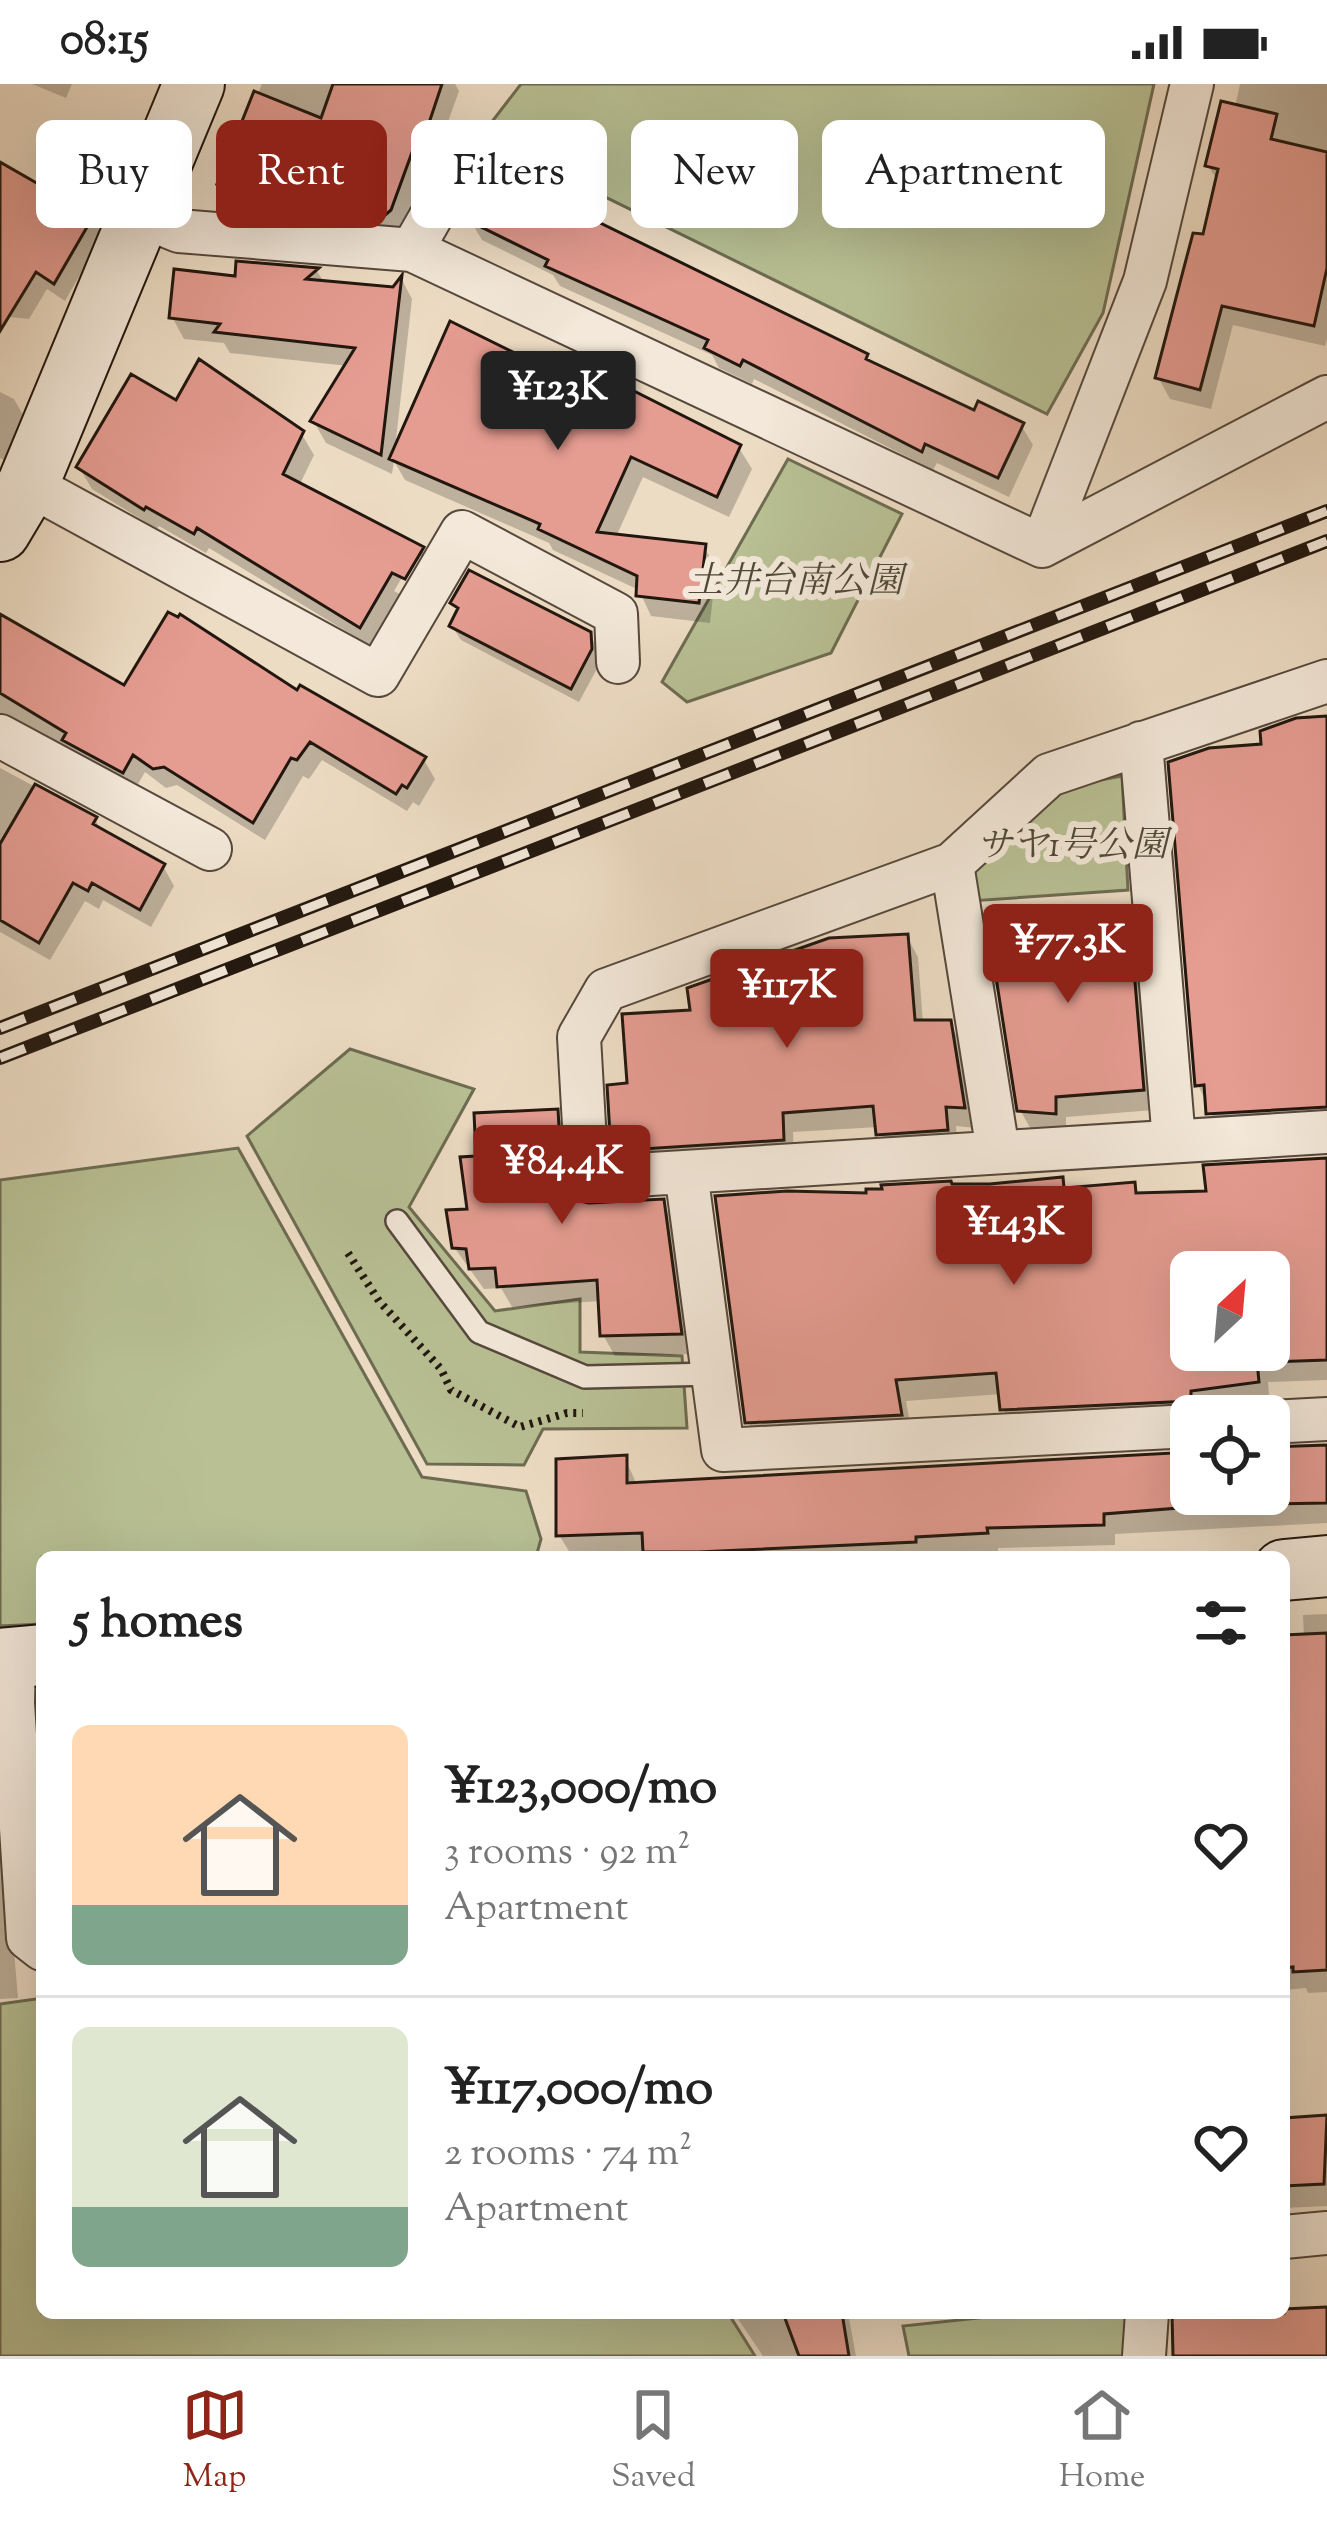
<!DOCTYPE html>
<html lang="en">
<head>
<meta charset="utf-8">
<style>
	body { margin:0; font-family:"Sorts Mill Goudy","Noto Serif JP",serif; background:#f6f6f6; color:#222; height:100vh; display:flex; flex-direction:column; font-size:45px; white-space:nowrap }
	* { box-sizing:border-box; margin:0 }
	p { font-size:39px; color:#767676 }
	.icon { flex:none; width:66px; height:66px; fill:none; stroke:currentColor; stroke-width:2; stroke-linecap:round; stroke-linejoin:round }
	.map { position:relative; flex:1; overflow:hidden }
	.panel { position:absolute; left:36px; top:1467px; width:1254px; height:768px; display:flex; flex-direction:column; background:#fff; border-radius:18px; box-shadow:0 12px 48px #0002 }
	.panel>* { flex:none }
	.top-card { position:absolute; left:36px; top:36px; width:1257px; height:108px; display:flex; gap:24px }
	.needle { width:78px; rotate:26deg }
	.tools { position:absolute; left:1170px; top:1167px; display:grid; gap:24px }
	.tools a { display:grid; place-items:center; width:120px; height:120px; border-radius:18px; background:#fff; box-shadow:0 12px 48px #0002; font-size:60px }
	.price { position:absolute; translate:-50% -102px; padding:0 27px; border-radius:12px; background:#8f2418; color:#fff; font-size:39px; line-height:78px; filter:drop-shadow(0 3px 6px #0008) }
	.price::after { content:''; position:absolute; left:50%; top:72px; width:36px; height:27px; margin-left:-18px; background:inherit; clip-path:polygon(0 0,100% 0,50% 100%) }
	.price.active { background:#222; color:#fff }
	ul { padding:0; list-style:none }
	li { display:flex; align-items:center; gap:36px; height:300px; padding:0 36px }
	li+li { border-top:3px solid #e0e0e0 }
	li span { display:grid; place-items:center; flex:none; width:336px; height:240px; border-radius:18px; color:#555 }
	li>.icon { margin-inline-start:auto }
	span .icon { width:144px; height:144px; fill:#fffc; stroke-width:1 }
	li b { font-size:51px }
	h2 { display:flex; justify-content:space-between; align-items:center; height:144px; padding:0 36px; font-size:51px }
	.chip { padding:0 42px; border-radius:18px; background:#fff; box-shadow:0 12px 48px #0002; font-size:42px; line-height:108px }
	.chip.active { background:#8f2418; color:#fff }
	.status { display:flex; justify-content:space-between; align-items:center; height:84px; padding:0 60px; background:#fff; direction:ltr }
	.status svg { height:33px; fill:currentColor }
	.tabs { display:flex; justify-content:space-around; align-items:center; height:168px; border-top:3px solid #e0e0e0; background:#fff; font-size:33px; color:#767676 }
	.tabs a { display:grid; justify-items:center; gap:6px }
	.tabs .active { color:#8f2418 }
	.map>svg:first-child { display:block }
	.green { fill:#b8c094; stroke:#6d6c52; stroke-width:3 }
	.shadow { fill:#0003; fill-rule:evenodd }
	.building { fill:#e59c91; stroke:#22170f; stroke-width:3 }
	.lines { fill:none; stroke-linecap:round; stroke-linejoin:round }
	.lane-casing { stroke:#55483c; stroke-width:26 }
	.street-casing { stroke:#55483c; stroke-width:46 }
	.secondary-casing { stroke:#22170f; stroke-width:64 }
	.path { stroke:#22170f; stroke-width:8; stroke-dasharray:3 6; stroke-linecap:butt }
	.lane { stroke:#f3e8d9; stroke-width:21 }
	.street { stroke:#f3e8d9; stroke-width:42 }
	.secondary { stroke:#f3e8d9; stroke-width:60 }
	.rail-casing { stroke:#22170f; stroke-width:14 }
	.rail { stroke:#f3e8d9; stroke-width:9; stroke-dasharray:27; stroke-linecap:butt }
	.labels { text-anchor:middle; stroke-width:12; stroke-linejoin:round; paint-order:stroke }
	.park-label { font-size:36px; font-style:italic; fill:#4f4a37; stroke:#f3e8d9 }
</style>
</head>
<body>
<div class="status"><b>08:15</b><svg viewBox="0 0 49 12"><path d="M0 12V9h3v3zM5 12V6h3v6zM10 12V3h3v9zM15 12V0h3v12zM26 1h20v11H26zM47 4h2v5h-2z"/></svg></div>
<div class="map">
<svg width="1327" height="2272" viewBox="0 0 1327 2272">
	<rect width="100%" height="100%" fill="#eddcc4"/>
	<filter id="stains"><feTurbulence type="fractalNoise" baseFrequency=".00167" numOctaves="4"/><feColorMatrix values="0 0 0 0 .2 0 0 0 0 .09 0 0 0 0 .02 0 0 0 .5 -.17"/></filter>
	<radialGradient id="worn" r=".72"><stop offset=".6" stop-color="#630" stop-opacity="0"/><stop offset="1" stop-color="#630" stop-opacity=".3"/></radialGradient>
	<!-- green -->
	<path class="green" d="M521,0H1154L1103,229L1047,330L481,52Z
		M788,375L902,430L831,569L687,618L662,598Z
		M1122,692L1128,806L971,817L968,788L1052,705Z
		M350,965L474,1005L409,1123L495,1227L580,1215V1268L682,1272L687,1344L543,1345L524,1381L427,1380L247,1052Z
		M238,1064L422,1393L526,1407L541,1455L536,1473H42V1540L0,1542V1096Z
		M36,1915H42V2229H728L755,2272H0V1920Z
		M1024,2229H1147L1149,2272H909L903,2242Z"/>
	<!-- shadow -->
	<path class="shadow" d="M32,0H72L66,14Z
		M262,0H455L459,7L435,74L430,71L402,148L257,147L246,122L232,120L220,99Z
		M1240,0H1327V255L1325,262L1233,241L1211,325L1170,315L1158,293L1205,154L1218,98L1208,81L1235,23Z
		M0,81L55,113L109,86L120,105L97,142L102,152L65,217L47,205L29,235L0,232Z
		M470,136L866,273L871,280L975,329L1021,341L1033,361L1009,413L937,379L933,386L754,295L752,300L719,284L712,271L560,202L553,191L482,156Z
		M239,181L317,187L325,200L394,207L402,196L412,215L395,364L617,323L739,364L752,385L729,433L643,393L616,453L704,463L716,484L710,539L651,532L639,506L553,466L549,459L405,396L394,377L392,390L326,359L314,338L348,282L230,269L224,259L184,255L172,233L237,195Z
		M0,308L14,315L26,336L6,377L0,374Z
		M301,349L314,371L299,402L422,465L434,486L372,563L209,464L206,469L159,442L157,445L92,405L79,383ZM415,472H422L400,510L394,507Z
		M453,519L589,550L598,565L599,581L579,618L461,556L452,542L459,530Z
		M0,534L125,605L297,611L424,676L435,695L419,722L413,718L407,727L322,676L309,695L303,692L265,756L177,701L166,704L145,688L134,707L0,649Z
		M1327,635V1046L1221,1050L1198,1001L1264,662Z
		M0,684L95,735L102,748L163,782L174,802L151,843L103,816L99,825L85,817L50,876L0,848Z
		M1128,829L1139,850L1154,1026L1066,1033V1049L1032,1047L1020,1026Z
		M907,853L918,873L923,939H950L961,960L975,1044L956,1042L958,1066L891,1070L878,1043L793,1048L794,1076L626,1086L614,1066L630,1002L694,928Z
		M556,1028L568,1049L572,1119L588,1122L662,1118L674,1139L692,1270L615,1272L603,1251L601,1217L512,1223L501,1204L484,1205L454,1163L471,1128L479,1075Z
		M1327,1077V1296L1268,1298L1271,1337L1269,1332H1191L1015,1346L1003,1325L1001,1310L906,1317L912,1352L760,1359L748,1338L869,1112L1061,1096L1067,1106L1133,1101L1139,1112L1210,1110ZM1191,1188H1269V1266H1191Z
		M1327,1363V1439L1115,1450V1461L998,1464V1470L939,1473L572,1472L559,1451L625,1374L637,1401L1191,1371V1410H1269V1366Z
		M1327,1530V1908L1308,1909L1306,1904L1284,1906V1554L1304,1553L1303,1531Z
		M0,1773L7,1786L18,1914L0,1915Z
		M1327,2034V2122L1284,2124V2037Z
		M1284,2198L1299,2272H1176L1175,2229H1284Z
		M734,2229H848L856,2272H763Z"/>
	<!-- building -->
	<path class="building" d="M333,0H442L424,54L418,52L391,126L377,138L242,127L245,104L217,100L254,7L321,34Z
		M1221,17L1277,30L1271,55L1327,68V184L1314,242L1222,222L1200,306L1155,294L1193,149L1203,150L1218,85L1205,82Z
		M81,66L111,84L85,126L94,131L54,200L36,188L0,247V78L54,109Z
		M492,86L868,270L866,275L974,326L978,317L1024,339L998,394L925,360L922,368L743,276L740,282L704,264L708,256L545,182L548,176L467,136Z
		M236,177L319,184L306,195L393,203L402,191L381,371L310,337L355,264L214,248L220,240L169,234L174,185L235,192Z
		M450,237L616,319L624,302L741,361L717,413L631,373L597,448L706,460L699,519L636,512L637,492L538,445L540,440L389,375Z
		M199,275L304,347L283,390L424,463L405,495L392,489L360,544L197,444L194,450L146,423L144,426L76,383L131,290L176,316Z
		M469,486L591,548L592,565L571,605L449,542L458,524L450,519Z
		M168,528L178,533L180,530L297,606L300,601L426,673L407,704L402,701L396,710L310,658L297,676L291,674L253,739L164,683L153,685L133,671L123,689L62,656L66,649L0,609V530L124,601Z
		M1327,632V1023L1206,1030L1204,1001L1195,1002L1168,678L1209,664L1261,660L1260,647L1296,634Z
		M35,700L97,733L93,740L165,780L140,826L92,799L88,807L73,799L39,859L0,836V760Z
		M1129,826L1144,1006L1056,1013V1030L1017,1027L987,836Z
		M908,850L915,936H951L965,1024L946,1023L948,1046L876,1051L873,1022L783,1029L784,1056L611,1067L607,1001L627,999L622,930L690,926L687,904L829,854Z
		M558,1025L562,1097L575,1116L589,1119L664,1115L682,1250L600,1252L597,1196L497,1203L495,1184L469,1185L466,1165L452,1164L446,1126L467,1125L460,1073L476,1072L474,1029Z
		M1327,1074V1276L1269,1278V1188H1191V1266H1256L1259,1298L1191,1307V1317L1000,1326L996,1289L896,1296L902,1331L745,1339L715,1112L787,1107L866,1109V1105H882L881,1101L951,1097L952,1100H990L1063,1093L1064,1104L1135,1098L1136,1109L1206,1107L1203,1081Z
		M1327,1361V1419L1269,1420V1363Z
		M1191,1368V1423L1104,1430V1441L987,1444L988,1449L916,1453V1458L698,1468H643L642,1449L556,1452V1375L627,1371V1399Z
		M1327,1549V1886L1293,1888V1883L1284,1884V1551Z
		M1327,2031L1324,2100L1284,2102V2034Z
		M1327,2223V2272H1173L1172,2229H1284V2225Z
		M783,2229H842L849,2272H799Z"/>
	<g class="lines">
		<defs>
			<path id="lane" d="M397,1137L479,1248L585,1293L712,1290"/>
			<path id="street" d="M142,132L179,147L412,166L1042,462
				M412,166L466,71
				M28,400L378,591L462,448L616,530L618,578
				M1042,462L1145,197L1192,0
				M1042,462L1327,313
				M1327,597L1049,691L952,780L606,906L579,953L587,1094L1327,1048
				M0,652L210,765
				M1141,659L1174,1057
				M952,780L998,1067
				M686,1088L723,1366L1191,1342
				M1269,1338L1327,1335
				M14,1573L13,1619L28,1854L42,1865
				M1284,2153L1327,2149
				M1144,2272L1147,2229"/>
			<path id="secondary" d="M0,447L28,400L194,0
				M1284,1486L1327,1482
				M0,1575L42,1571"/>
		</defs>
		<!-- lane casing -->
		<use href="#lane" class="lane-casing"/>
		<!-- street casing -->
		<use href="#street" class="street-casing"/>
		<!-- secondary casing -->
		<use href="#secondary" class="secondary-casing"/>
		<!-- path -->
		<path class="path" d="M348,1169L379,1217L441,1285L451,1306L520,1343L567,1329H583"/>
		<!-- lane -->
		<use href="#lane" class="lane"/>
		<!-- street -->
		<use href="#street" class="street"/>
		<!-- secondary -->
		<use href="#secondary" class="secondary"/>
		<defs>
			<path id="rail" d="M0,944L1327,427
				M0,974L1327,457"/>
		</defs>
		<!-- rail casing -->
		<use href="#rail" class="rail-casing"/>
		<!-- rail -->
		<use href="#rail" class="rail"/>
	</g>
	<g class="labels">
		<!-- park labels -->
		<g class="park-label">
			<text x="795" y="508">土井台南公園</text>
			<text x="1072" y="772">サヤ1号公園</text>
		</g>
	</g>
	<rect width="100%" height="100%" filter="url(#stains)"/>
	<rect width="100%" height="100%" fill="url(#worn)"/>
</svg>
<div class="tools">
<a><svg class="needle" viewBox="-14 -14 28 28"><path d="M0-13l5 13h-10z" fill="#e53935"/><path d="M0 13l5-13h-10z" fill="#767676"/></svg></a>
<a><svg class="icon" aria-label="locate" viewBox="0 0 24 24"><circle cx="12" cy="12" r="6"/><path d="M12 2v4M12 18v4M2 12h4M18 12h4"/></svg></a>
</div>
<b class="price active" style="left:558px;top:369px">¥123K</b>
<b class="price" style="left:1068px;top:922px">¥77.3K</b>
<b class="price" style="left:787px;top:967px">¥117K</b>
<b class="price" style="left:562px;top:1143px">¥84.4K</b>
<b class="price" style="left:1014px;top:1204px">¥143K</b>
<div class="top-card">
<a class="chip">Buy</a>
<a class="chip active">Rent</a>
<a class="chip">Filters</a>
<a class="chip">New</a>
<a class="chip">Apartment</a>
</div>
<section class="panel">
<h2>5 homes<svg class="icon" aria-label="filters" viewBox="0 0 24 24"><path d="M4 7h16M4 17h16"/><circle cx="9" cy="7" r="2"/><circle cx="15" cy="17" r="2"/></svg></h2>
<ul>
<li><span style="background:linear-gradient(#ffd9b3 75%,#7fa58c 0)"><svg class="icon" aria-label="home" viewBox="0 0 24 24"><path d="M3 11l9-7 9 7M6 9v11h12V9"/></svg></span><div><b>¥123,000/mo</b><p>3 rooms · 92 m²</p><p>Apartment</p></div><svg class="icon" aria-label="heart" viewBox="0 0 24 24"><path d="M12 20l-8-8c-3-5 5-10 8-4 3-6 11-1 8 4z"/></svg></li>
<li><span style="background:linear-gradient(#dfe7d0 75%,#7fa58c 0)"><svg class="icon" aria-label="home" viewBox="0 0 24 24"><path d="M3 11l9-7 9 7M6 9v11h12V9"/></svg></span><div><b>¥117,000/mo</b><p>2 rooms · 74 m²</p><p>Apartment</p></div><svg class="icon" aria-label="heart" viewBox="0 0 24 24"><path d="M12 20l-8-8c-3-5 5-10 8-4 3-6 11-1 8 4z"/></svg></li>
</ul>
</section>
</div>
<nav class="tabs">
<a class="active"><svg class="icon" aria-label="map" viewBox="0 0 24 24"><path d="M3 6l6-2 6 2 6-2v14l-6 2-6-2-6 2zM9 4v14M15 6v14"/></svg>Map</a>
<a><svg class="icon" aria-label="saved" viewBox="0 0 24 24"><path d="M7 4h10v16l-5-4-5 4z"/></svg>Saved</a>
<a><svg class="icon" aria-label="home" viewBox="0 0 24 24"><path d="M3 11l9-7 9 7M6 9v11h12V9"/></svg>Home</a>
</nav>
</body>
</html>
